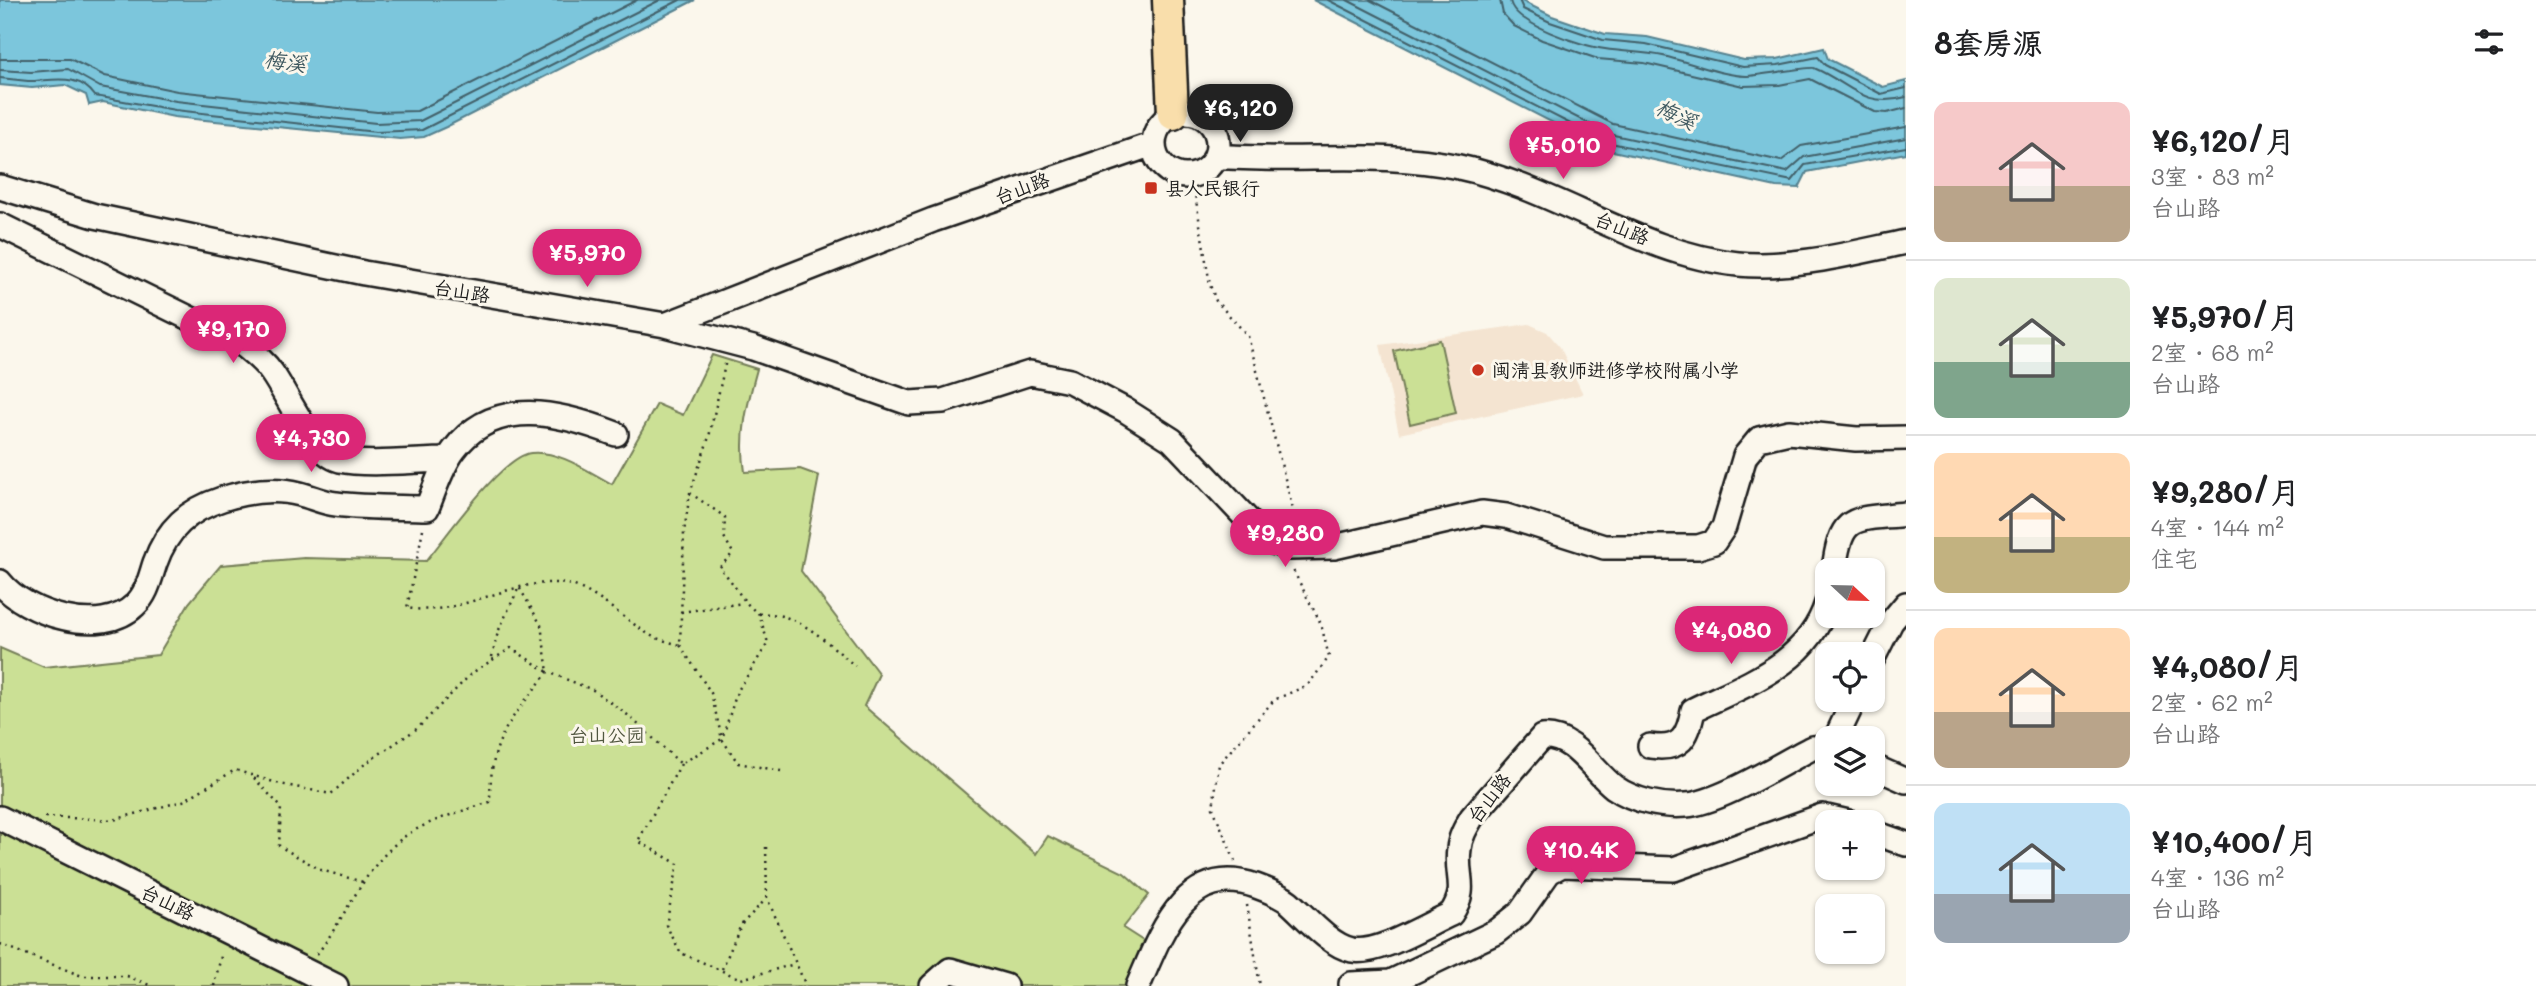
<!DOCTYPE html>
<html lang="zh">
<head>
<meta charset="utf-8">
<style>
	body { margin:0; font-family:Mali,"LXGW WenKai TC",sans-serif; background:#f2f2f2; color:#202124; height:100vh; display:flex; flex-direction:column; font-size:26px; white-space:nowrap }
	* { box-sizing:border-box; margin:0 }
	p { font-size:23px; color:#757577 }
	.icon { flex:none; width:38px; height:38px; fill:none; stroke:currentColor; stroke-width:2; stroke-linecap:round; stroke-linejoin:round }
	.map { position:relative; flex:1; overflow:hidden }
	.drawer { display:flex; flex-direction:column; background:#fff; width:630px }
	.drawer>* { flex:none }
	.needle { width:46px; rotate:112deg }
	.controls { position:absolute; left:1815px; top:558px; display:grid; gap:14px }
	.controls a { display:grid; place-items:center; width:70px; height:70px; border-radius:14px; background:#fff; box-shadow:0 2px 5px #0004; font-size:35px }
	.price { position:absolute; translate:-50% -60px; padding:0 16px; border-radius:24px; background:#db2777; color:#fff; font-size:23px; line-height:46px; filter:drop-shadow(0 2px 4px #0008) }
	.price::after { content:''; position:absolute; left:50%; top:42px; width:21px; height:16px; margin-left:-10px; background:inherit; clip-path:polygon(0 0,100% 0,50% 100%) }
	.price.current { background:#222; color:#fff }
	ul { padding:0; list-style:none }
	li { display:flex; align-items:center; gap:21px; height:175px; padding:0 28px }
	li+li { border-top:2px solid #e0e0e0 }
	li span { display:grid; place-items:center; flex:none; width:196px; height:140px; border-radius:14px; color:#555 }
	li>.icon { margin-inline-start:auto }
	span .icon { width:84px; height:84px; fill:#fffc; stroke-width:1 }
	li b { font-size:30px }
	h2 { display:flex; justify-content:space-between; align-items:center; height:84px; padding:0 28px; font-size:30px }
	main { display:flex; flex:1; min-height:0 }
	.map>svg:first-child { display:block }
	.built { fill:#f4e4d1 }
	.green { fill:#cbe095; stroke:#747e58; stroke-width:2 }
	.water { fill:#7cc6dc; stroke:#56828f; stroke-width:2 }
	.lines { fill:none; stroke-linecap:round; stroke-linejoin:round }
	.shore { stroke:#426069; stroke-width:2 }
	.minor-casing { stroke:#1c1c1c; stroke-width:28 }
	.major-casing { stroke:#1c1c1c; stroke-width:35 }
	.path { stroke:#1c1c1c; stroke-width:2.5; stroke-dasharray:2 5; stroke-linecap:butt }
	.minor { stroke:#fbf7ec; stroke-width:23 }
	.major { stroke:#f9deab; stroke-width:30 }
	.poi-dot { fill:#c8321e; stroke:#fbf7ec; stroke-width:2.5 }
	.labels { text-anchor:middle; stroke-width:6; stroke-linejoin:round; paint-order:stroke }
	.street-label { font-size:19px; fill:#1c1c1c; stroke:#fbf7ec }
	.poi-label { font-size:19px; fill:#1c1c1c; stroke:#fbf7ec; text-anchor:start }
	.park-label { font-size:19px; fill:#515740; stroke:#fbf7ec }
	.water-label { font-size:21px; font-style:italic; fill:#3e585f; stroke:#fbf7ec }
</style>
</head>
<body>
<main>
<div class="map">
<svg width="1906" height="986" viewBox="0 0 1906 986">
	<rect width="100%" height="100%" fill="#fbf7ec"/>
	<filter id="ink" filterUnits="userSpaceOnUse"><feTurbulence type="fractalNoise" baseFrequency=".0143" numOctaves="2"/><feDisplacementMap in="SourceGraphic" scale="14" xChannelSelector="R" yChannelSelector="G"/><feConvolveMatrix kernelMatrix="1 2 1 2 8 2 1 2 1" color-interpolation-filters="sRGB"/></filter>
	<g filter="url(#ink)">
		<!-- built -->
		<path class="built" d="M1529,324L1547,332L1560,347L1583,394L1399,434L1380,345Z"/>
		<!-- green -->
		<path class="green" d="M1440,340L1456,413L1410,424L1394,351Z
			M712,355L757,369C747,405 739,435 745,472L800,469L819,476L801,571L879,674L864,706L1036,854L1048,836L1124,873L1149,895L1123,928L1165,955L1150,986H0V648L44,667L158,655L189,603L221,565L304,558L426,561C446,537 502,456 531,453C559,450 589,472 612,484L657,404L683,415Z"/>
		<!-- water -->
		<path class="water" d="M0,0H695L446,127L424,137L400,139L174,117L103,102L89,105L86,95L65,85L32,88L0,85Z
			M1313,0H1520L1552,16L1605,34L1647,37L1744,60L1777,59L1824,48L1828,59L1883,87L1906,81V153L1807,172L1799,188L1776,187L1604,149Z"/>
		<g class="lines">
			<!-- shore -->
			<path class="shore" d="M1328,0L1606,142L1792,181L1805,165L1906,147
				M1347,0L1609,134L1787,172L1804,157L1906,138
				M1370,0L1613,124L1781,161L1801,146L1906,127
				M1500,0L1503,14L1514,26L1542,40L1598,59L1644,63L1743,86L1779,85L1810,79L1875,112L1887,113L1906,108
				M1510,0C1512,24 1583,46 1605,49C1624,52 1644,52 1663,56C1690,62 1719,75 1746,76C1758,76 1811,66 1814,68C1850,83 1863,109 1906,97
				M1519,0L1523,9L1550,22L1603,40L1646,44L1743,67L1778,65L1818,57L1825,65L1881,94L1906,88
				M0,59H70L105,76L177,91L377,112L417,111L637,0
				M0,70L31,72L68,69L100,87L176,101L376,123L420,121L660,0
				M0,78C9,79 19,80 28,81C53,81 78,72 95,96L175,110L376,132L422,130L680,0"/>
			<defs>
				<path id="minor" d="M1154 144a32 32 0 1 1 64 0a32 32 0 1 1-64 0Z
					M1216,156C1297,163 1379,150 1459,167C1554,187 1642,255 1738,264C1794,269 1852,253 1906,242
					M0,187L95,216L364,273L665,325L933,220L1153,144
					M0,225L242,344C253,353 264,361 272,373C289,397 312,453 340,460C367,466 418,460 447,460
					M665,325L753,348L909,403L943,401L1030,373L1070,381L1125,410L1172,440L1266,539L1289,548L1334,547L1482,513L1506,516L1604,547H1698L1714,542L1724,527L1745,456L1759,439L1789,432L1856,439L1906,438
					M1834,570C1841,512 1854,520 1906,514
					M0,582C25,614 102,638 135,605C147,594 150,578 155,563C167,529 188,510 222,499C248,491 274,487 300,494C312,497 324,503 336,504C366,508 397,507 427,508C435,489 441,467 454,450C495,395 562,413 616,434
					M1872,660L1891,622L1906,604
					M1836,738L1854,700
					M1650,746C1681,751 1688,737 1693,710C1746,684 1808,664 1827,603
					M1872,766L1906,781
					M0,818L336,986
					M1872,832L1906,844
					M1351,984L1391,982L1496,932L1520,913L1549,872L1562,865L1674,869L1822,816L1848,822
					M932,986L950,970L1005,986
					M1138,986C1160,935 1185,861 1256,886C1267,890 1280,895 1289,902C1306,917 1329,945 1352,950C1378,955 1426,925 1451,914C1469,887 1455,877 1459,849C1460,837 1466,827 1472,817L1542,737C1573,734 1593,771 1614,787C1634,801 1662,807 1686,805C1719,803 1780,764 1812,748L1827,747"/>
				<path id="major" d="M1168,0L1173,114"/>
			</defs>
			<!-- minor casing -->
			<use href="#minor" class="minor-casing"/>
			<!-- major casing -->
			<use href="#major" class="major-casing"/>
			<!-- path -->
			<path class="path" d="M1192,176L1210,285L1216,301L1248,336L1298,529
				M690,493L725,517L724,537L733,553L719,568C737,584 738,599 759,614L768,643L737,692L722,739L738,763L781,771
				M423,529L407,608C461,618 512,576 566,584C590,587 628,622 650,635C659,640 670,642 680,645
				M681,612L743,603
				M759,614C796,610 828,643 855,666
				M681,764L638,841L678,864L666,925L681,953L741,979L795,964
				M254,778L281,807L279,846L321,870L363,882
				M45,817L113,820L183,801L235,770L280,784L331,794L366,763L418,728L472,673L511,648L548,672L541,625L519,587L498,632L491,661
				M766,847L767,898L806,986
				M1235,861L1213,808L1219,764L1274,700L1308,685L1329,657L1321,624L1293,570L1294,567
				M1247,905L1260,986
				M0,944L82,976H127L152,986
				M317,954C345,918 364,869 400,840C422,822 463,811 490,802C490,736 510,721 548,672L593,690L629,716L681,764L722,739L711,693L680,645L684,532L690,493L709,437L726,360
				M722,969L741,925L766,899
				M214,986L222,952"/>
			<!-- minor -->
			<use href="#minor" class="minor"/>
			<!-- major -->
			<use href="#major" class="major"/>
		</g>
	</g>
	<!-- markers -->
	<g class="poi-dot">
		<rect x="1144" y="181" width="14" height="14" rx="3.5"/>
		<circle cx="1478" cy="370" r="7"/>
	</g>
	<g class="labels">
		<!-- street labels -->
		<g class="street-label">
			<text transform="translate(1022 188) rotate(-20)" y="7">台山路</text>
			<text transform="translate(1622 228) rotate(22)" y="7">台山路</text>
			<text transform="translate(462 291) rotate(9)" y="7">台山路</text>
			<text transform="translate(1489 798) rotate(-52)" y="7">台山路</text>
			<text transform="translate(168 902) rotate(26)" y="7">台山路</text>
		</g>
		<!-- poi labels -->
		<g class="poi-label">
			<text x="1165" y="195">县人民银行</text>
			<text x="1492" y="377">闽清县教师进修学校附属小学</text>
		</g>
		<!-- park labels -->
		<g class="park-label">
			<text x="607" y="742">台山公园</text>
		</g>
		<!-- water labels -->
		<g class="water-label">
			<text transform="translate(285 62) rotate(7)" y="7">梅溪</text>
			<text transform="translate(1676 115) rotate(25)" y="7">梅溪</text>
		</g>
	</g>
</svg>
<div class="controls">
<a><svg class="needle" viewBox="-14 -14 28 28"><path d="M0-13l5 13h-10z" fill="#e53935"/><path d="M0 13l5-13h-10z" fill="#757577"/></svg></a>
<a><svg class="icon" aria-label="locate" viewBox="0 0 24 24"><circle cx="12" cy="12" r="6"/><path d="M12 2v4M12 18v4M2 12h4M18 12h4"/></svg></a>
<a><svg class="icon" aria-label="layers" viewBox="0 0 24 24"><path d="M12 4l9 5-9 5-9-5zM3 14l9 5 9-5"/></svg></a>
<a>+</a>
<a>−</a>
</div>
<b class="price current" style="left:1240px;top:144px">¥6,120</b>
<b class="price" style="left:1563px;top:181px">¥5,010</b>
<b class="price" style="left:587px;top:289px">¥5,970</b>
<b class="price" style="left:233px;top:365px">¥9,170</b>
<b class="price" style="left:311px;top:474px">¥4,730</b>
<b class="price" style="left:1285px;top:569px">¥9,280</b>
<b class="price" style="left:1731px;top:666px">¥4,080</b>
<b class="price" style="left:1581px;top:886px">¥10.4K</b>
</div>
<section class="drawer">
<h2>8套房源<svg class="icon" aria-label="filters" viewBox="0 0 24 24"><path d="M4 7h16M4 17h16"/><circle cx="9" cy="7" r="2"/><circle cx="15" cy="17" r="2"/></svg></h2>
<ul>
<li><span style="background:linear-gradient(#f6c9c9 60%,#b9a48a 0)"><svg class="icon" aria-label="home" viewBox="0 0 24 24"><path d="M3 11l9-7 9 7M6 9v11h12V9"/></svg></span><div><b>¥6,120/月</b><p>3室 · 83 m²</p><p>台山路</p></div></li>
<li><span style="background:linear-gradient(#dfe7d0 60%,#7fa58c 0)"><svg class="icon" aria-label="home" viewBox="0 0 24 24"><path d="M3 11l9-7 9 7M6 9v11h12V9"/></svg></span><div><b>¥5,970/月</b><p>2室 · 68 m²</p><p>台山路</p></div></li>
<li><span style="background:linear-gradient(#ffd9b3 60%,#c2b280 0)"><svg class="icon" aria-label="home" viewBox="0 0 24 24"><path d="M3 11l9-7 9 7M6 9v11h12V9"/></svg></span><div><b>¥9,280/月</b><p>4室 · 144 m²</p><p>住宅</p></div></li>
<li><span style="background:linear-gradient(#ffd9b3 60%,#b9a48a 0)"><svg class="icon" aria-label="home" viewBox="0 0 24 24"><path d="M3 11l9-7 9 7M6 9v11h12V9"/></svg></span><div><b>¥4,080/月</b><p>2室 · 62 m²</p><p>台山路</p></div></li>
<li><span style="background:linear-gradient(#bfe0f5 65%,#9aa5b1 0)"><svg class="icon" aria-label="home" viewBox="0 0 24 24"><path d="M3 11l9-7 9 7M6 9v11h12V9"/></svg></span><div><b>¥10,400/月</b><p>4室 · 136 m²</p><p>台山路</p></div></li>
</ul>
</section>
</main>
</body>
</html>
